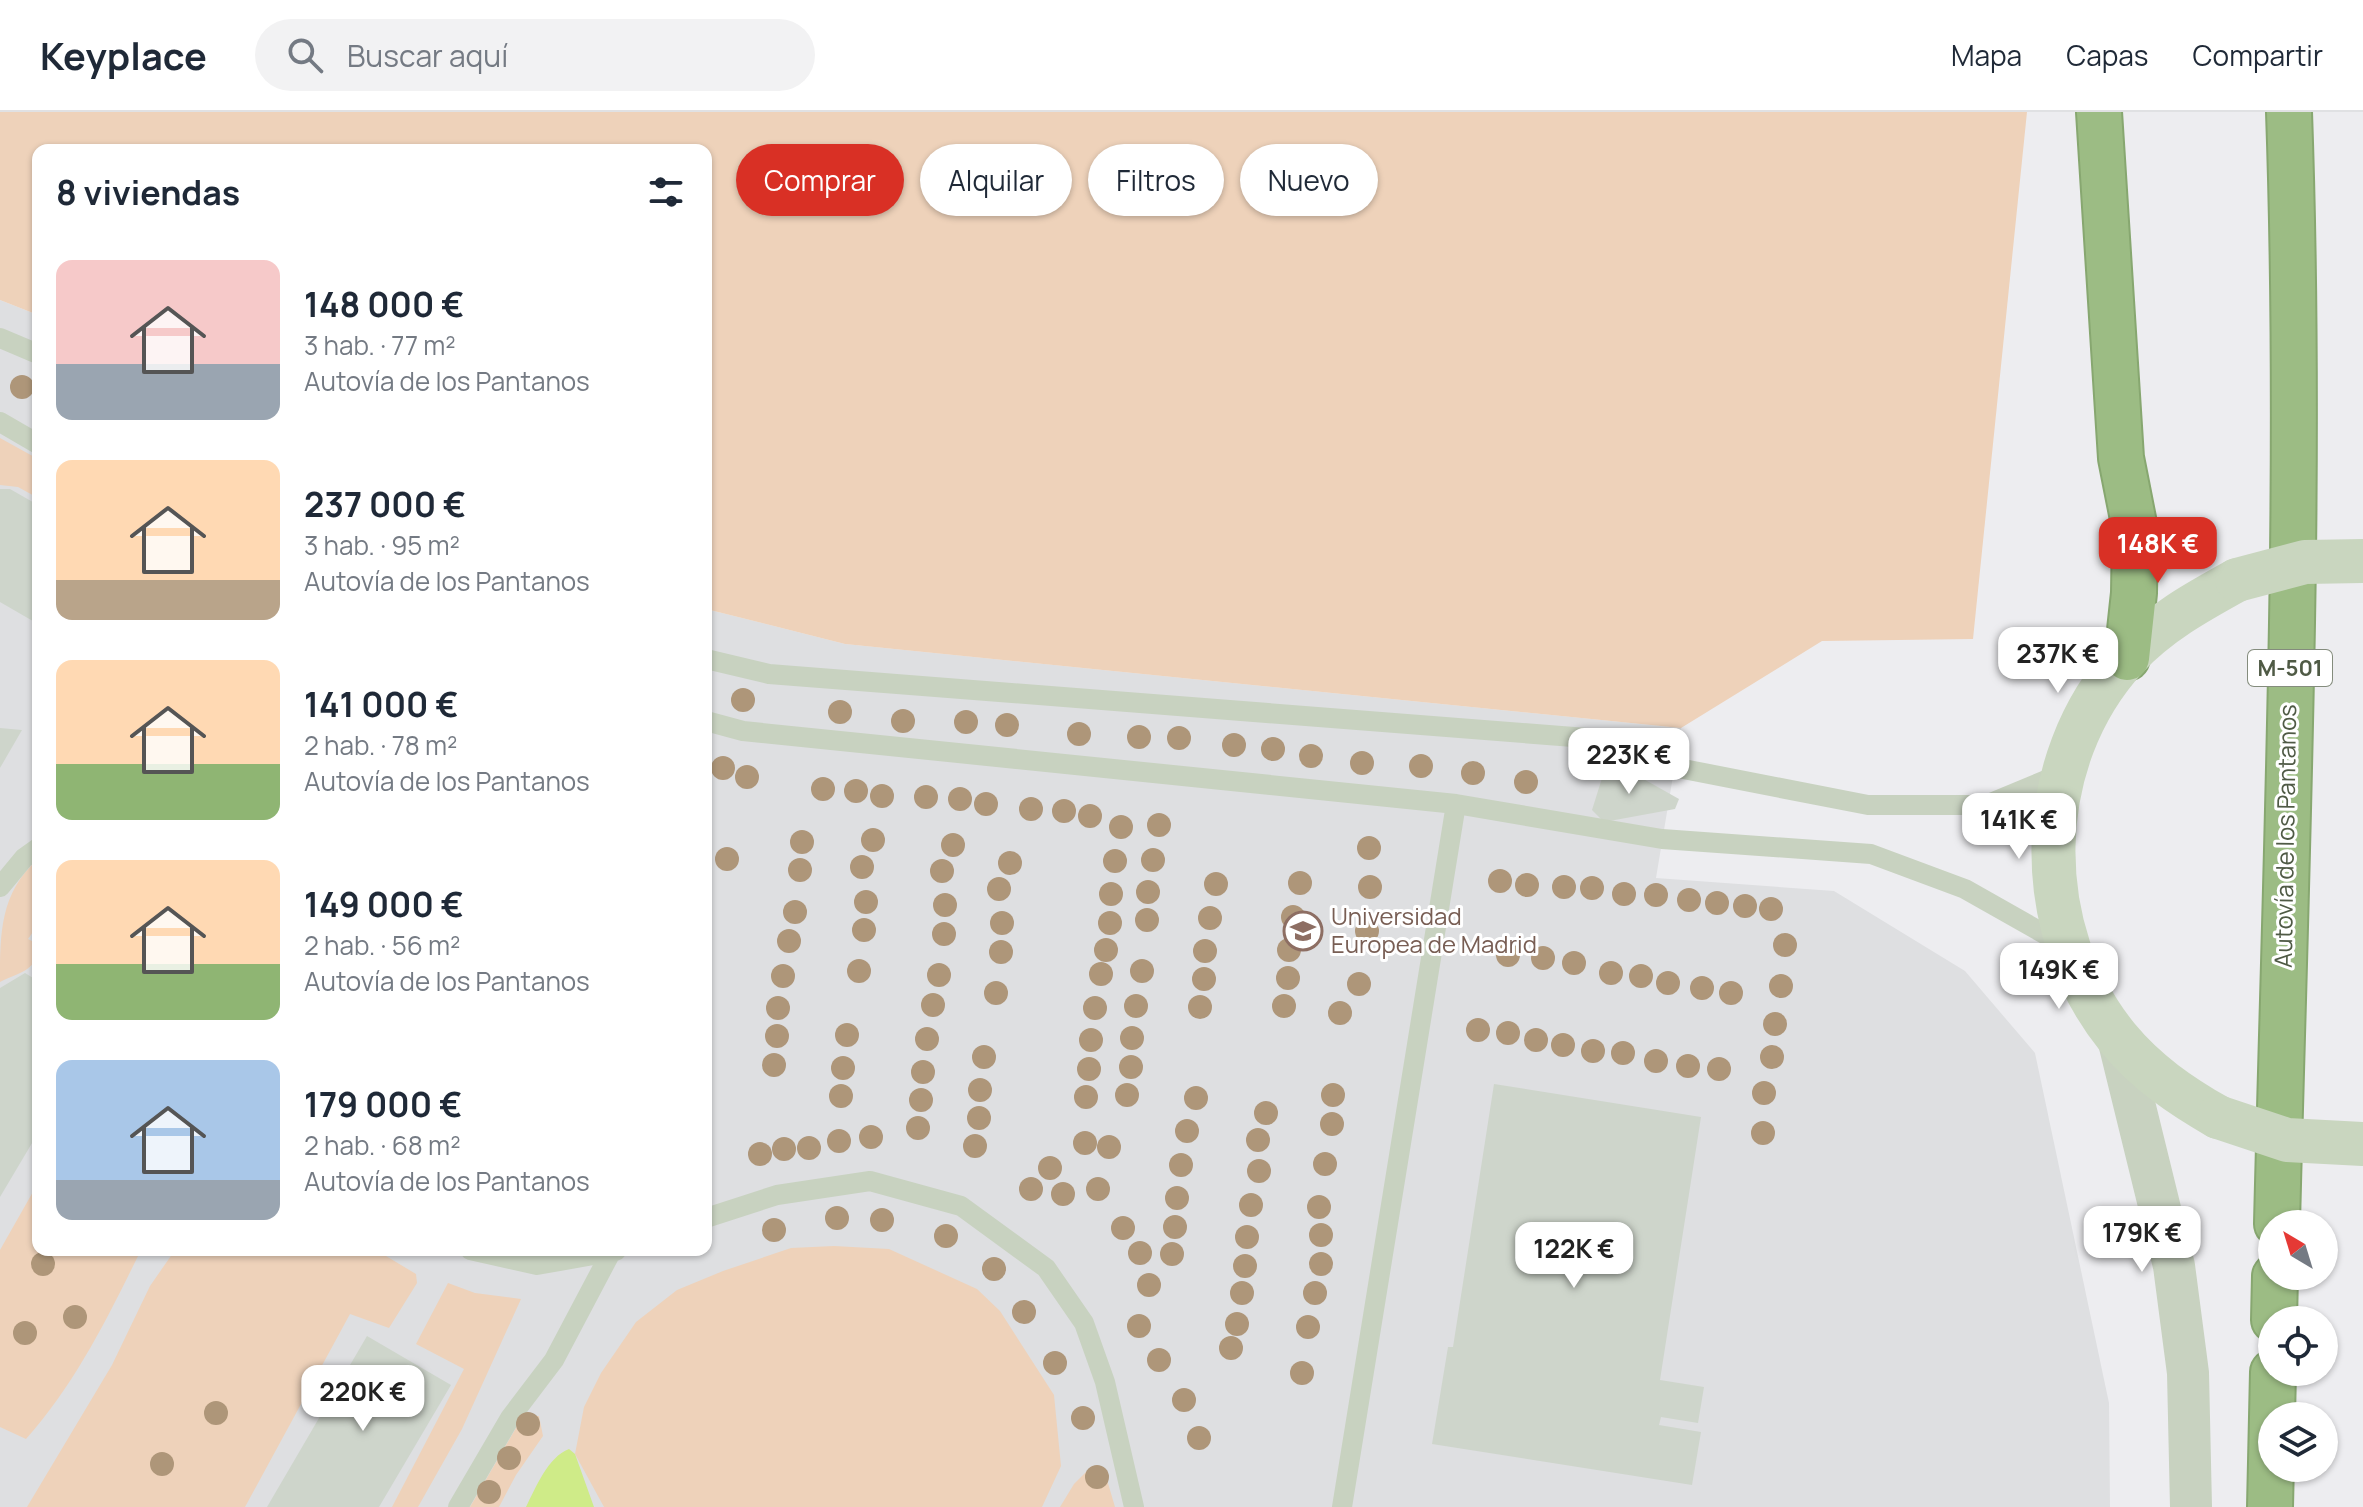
<!DOCTYPE html>
<html lang="es">
<head>
<meta charset="utf-8">
<style>
	body { margin:0; font-family:Manrope,sans-serif; background:#f2f2f3; color:#1f2937; height:100vh; display:flex; flex-direction:column; font-size:30px; white-space:nowrap }
	* { box-sizing:border-box; margin:0 }
	p { font-size:26px; color:#747a83 }
	.icon { flex:none; width:44px; height:44px; fill:none; stroke:currentColor; stroke-width:2; stroke-linecap:round; stroke-linejoin:round }
	.map { position:relative; flex:1; overflow:hidden }
	.sheet { position:absolute; left:32px; top:32px; width:680px; height:1112px; display:flex; flex-direction:column; background:#fff; border-radius:16px; box-shadow:0 2px 6px #0004 }
	.sheet>* { flex:none }
	.banner { position:absolute; left:736px; top:32px; width:760px; height:72px; display:flex; gap:16px }
	.needle { width:52px; rotate:322deg }
	.tools { position:absolute; left:2258px; top:1098px; display:grid; gap:16px }
	.tools a { display:grid; place-items:center; width:80px; height:80px; border-radius:50%; background:#fff; box-shadow:0 2px 6px #0004; font-size:40px }
	.price { position:absolute; translate:-50% -68px; padding:0 18px; border-radius:16px; background:#fff; color:#222; font-size:26px; line-height:52px; filter:drop-shadow(0 2px 4px #0008) }
	.price::after { content:''; position:absolute; left:50%; top:48px; width:24px; height:18px; margin-left:-12px; background:inherit; clip-path:polygon(0 0,100% 0,50% 100%) }
	.price.on { background:#d93025; color:#fff }
	ul { padding:0; list-style:none }
	li { display:flex; align-items:center; gap:24px; height:200px; padding:0 24px }
	li span { display:grid; place-items:center; flex:none; width:224px; height:160px; border-radius:16px; color:#555 }
	li>.icon { margin-inline-start:auto }
	span .icon { width:96px; height:96px; fill:#fffc; stroke-width:1 }
	li b { font-size:34px }
	h2 { display:flex; justify-content:space-between; align-items:center; height:96px; padding:0 24px; font-size:34px }
	.pill { padding:0 28px; border-radius:36px; background:#fff; box-shadow:0 2px 6px #0004; font-size:28px; line-height:72px }
	.pill.on { background:#d93025; color:#fff }
	header { display:flex; align-items:center; gap:48px; box-sizing:border-box; height:112px; padding:0 40px; background:#fff; border-bottom:2px solid #e0e1e3 }
	header strong { font-size:38px }
	nav { display:flex; gap:44px; margin-inline-start:auto; font-size:28px }
	.search { width:560px; height:72px; background:#f2f2f3; display:flex; align-items:center; gap:20px; box-sizing:border-box; padding:0 28px; border-radius:44px; color:#747a83; font-size:30px }
	.map>svg:first-child { display:block }
	.education { fill:#dedfe1 }
	.green { fill:#eed2ba }
	.water { fill:#cfeb88 }
	.building { fill:#ced5cb }
	.lines { fill:none; stroke-linecap:round; stroke-linejoin:round }
	.highway-casing { stroke:#87a770; stroke-width:48 }
	.lane { stroke:#c8d2c0; stroke-width:20 }
	.street { stroke:#c8d2c0; stroke-width:42 }
	.secondary { stroke:#c9d6bf; stroke-width:44 }
	.highway { stroke:#9cbc84; stroke-width:44 }
	.secondary-bridge { stroke:#c9d6bf; stroke-width:44 }
	.tree { fill:#ae9679 }
	.labels { text-anchor:middle; stroke-width:6; stroke-linejoin:round; paint-order:stroke }
	.shield { fill:#fff; stroke:#848c7d; stroke-width:2 }
	.shield-label { font-size:22px; font-weight:bold; fill:#4f5a45 }
	.street-label { font-size:24px; fill:#4f5a45; stroke:#fff }
	.education-label { font-size:24px; fill:#785e54; stroke:#fff; text-anchor:start }
</style>
</head>
<body>
<header>
<strong>Keyplace</strong>
<div class="search"><svg class="icon" aria-label="search" viewBox="0 0 24 24"><circle cx="10" cy="10" r="6"/><path d="M15 15l6 6"/></svg>Buscar aquí</div>
<nav><a>Mapa</a><a>Capas</a><a>Compartir</a></nav>
</header>
<div class="map">
<svg width="2363" height="1395" viewBox="0 0 2363 1395">
	<rect width="100%" height="100%" fill="#ededf0"/>
	<!-- education -->
	<path class="education" d="M0,188L38,203V1138H706V497L845,532L1681,616L1656,766L1834,779L1965,859L2035,941L2109,1291L2110,1395H0Z"/>
	<!-- green -->
	<path class="green" d="M0,0H2027L1973,527L1822,529L1681,616L845,532L706,497V38H38V203L0,188Z
		M0,326L38,347V386L18,375L0,373Z
		M38,747V813L28,827L38,832C38,859 22,859 0,870C0,821 0,781 38,747Z
		M38,1071V1138H141C108,1205 76,1271 26,1327L0,1315V1138Z
		M834,1134L889,1137L977,1177L1000,1199L1054,1283L1061,1354L1042,1395H604L575,1342L584,1295L601,1261L636,1210L677,1178L723,1159L791,1136Z
		M175,1138H376L416,1162L417,1171L389,1216L350,1202L245,1395H27L112,1253L150,1174Z
		M448,1171L475,1181L521,1187L462,1317L418,1395H392L464,1257L416,1232Z
		M523,1304H539L543,1324L516,1363L499,1395H470Z
		M1092,1354L1105,1361L1115,1395H1060L1074,1372Z"/>
	<!-- water -->
	<path class="water" d="M569,1337L575,1342L594,1395H526C536,1375 548,1345 569,1337Z"/>
	<!-- building -->
	<path class="building" d="M0,377H10L38,393V512L0,490Z
		M0,616L22,618L0,656Z
		M1608,647L1679,687L1675,697L1604,710L1592,698Z
		M25,861L38,869V1021L0,1085V876Z
		M1494,972L1701,1005L1660,1268L1704,1275L1698,1311L1661,1305L1659,1313L1701,1320L1692,1373L1432,1332L1448,1235H1453Z
		M367,1224L451,1273L379,1395H267Z"/>
	<g class="lines">
		<defs>
			<path id="highway" d="M2099,0L2121,346L2135,417L2134,481L2127,546
				M2277,1112C2286,742 2302,370 2289,0
				M2274,1208L2275,1164
				M2270,1395L2273,1260"/>
		</defs>
		<!-- highway casing -->
		<use href="#highway" class="highway-casing"/>
		<!-- lane -->
		<path class="lane" d="M0,226L38,242
			M0,310L38,332
			M706,547L769,562L1612,628L1673,655L1868,693H1986L2063,661
			M706,609L743,619L1456,692L1662,727L1871,742L1965,777L2064,833
			M0,775L24,746L38,736
			M706,1106L777,1083L870,1069L961,1094L1046,1156L1084,1211L1105,1270L1134,1395
			M470,1138L537,1153L616,1139
			M458,1395L510,1306L554,1248L610,1142
			M1342,1395L1456,692"/>
		<!-- street -->
		<path class="street" d="M2118,926L2174,1154L2188,1261L2191,1395"/>
		<!-- secondary -->
		<path class="secondary" d="M2218,1005C2181,984 2146,960 2118,926C2030,818 2031,649 2127,545C2159,511 2197,490 2237,468"/>
		<!-- highway -->
		<use href="#highway" class="highway"/>
		<!-- secondary-bridge -->
		<path class="secondary-bridge" d="M2237,468L2305,450L2363,449
			M2218,1005L2287,1028L2363,1032"/>
	</g>
	<!-- trees -->
	<g class="tree">
		<circle cx="22" cy="275" r="12"/>
		<circle cx="743" cy="588" r="12"/>
		<circle cx="840" cy="600" r="12"/>
		<circle cx="903" cy="609" r="12"/>
		<circle cx="966" cy="610" r="12"/>
		<circle cx="1007" cy="613" r="12"/>
		<circle cx="1079" cy="622" r="12"/>
		<circle cx="1139" cy="625" r="12"/>
		<circle cx="1179" cy="626" r="12"/>
		<circle cx="1234" cy="633" r="12"/>
		<circle cx="1273" cy="637" r="12"/>
		<circle cx="1311" cy="644" r="12"/>
		<circle cx="1362" cy="651" r="12"/>
		<circle cx="1421" cy="654" r="12"/>
		<circle cx="723" cy="656" r="12"/>
		<circle cx="1473" cy="661" r="12"/>
		<circle cx="747" cy="665" r="12"/>
		<circle cx="1526" cy="670" r="12"/>
		<circle cx="823" cy="677" r="12"/>
		<circle cx="856" cy="679" r="12"/>
		<circle cx="882" cy="684" r="12"/>
		<circle cx="926" cy="685" r="12"/>
		<circle cx="960" cy="687" r="12"/>
		<circle cx="986" cy="692" r="12"/>
		<circle cx="1031" cy="697" r="12"/>
		<circle cx="1064" cy="699" r="12"/>
		<circle cx="1090" cy="704" r="12"/>
		<circle cx="1159" cy="713" r="12"/>
		<circle cx="1121" cy="715" r="12"/>
		<circle cx="873" cy="728" r="12"/>
		<circle cx="802" cy="730" r="12"/>
		<circle cx="953" cy="733" r="12"/>
		<circle cx="1369" cy="736" r="12"/>
		<circle cx="727" cy="747" r="12"/>
		<circle cx="1153" cy="748" r="12"/>
		<circle cx="1115" cy="749" r="12"/>
		<circle cx="1010" cy="751" r="12"/>
		<circle cx="862" cy="755" r="12"/>
		<circle cx="800" cy="758" r="12"/>
		<circle cx="942" cy="759" r="12"/>
		<circle cx="1500" cy="769" r="12"/>
		<circle cx="1300" cy="771" r="12"/>
		<circle cx="1216" cy="772" r="12"/>
		<circle cx="1527" cy="773" r="12"/>
		<circle cx="1370" cy="775" r="12"/>
		<circle cx="1564" cy="775" r="12"/>
		<circle cx="1592" cy="776" r="12"/>
		<circle cx="999" cy="777" r="12"/>
		<circle cx="1148" cy="780" r="12"/>
		<circle cx="1111" cy="782" r="12"/>
		<circle cx="1624" cy="782" r="12"/>
		<circle cx="1656" cy="783" r="12"/>
		<circle cx="1689" cy="788" r="12"/>
		<circle cx="866" cy="790" r="12"/>
		<circle cx="1717" cy="791" r="12"/>
		<circle cx="945" cy="793" r="12"/>
		<circle cx="1745" cy="794" r="12"/>
		<circle cx="1771" cy="797" r="12"/>
		<circle cx="795" cy="800" r="12"/>
		<circle cx="1293" cy="805" r="12"/>
		<circle cx="1210" cy="806" r="12"/>
		<circle cx="1147" cy="808" r="12"/>
		<circle cx="1002" cy="811" r="12"/>
		<circle cx="1110" cy="811" r="12"/>
		<circle cx="864" cy="818" r="12"/>
		<circle cx="1367" cy="819" r="12"/>
		<circle cx="944" cy="822" r="12"/>
		<circle cx="789" cy="829" r="12"/>
		<circle cx="1785" cy="833" r="12"/>
		<circle cx="1106" cy="838" r="12"/>
		<circle cx="1289" cy="838" r="12"/>
		<circle cx="1205" cy="839" r="12"/>
		<circle cx="1001" cy="840" r="12"/>
		<circle cx="1508" cy="843" r="12"/>
		<circle cx="1543" cy="846" r="12"/>
		<circle cx="1574" cy="851" r="12"/>
		<circle cx="859" cy="859" r="12"/>
		<circle cx="1142" cy="859" r="12"/>
		<circle cx="1611" cy="861" r="12"/>
		<circle cx="1101" cy="862" r="12"/>
		<circle cx="939" cy="863" r="12"/>
		<circle cx="783" cy="864" r="12"/>
		<circle cx="1641" cy="864" r="12"/>
		<circle cx="1288" cy="866" r="12"/>
		<circle cx="1204" cy="867" r="12"/>
		<circle cx="1668" cy="871" r="12"/>
		<circle cx="1359" cy="872" r="12"/>
		<circle cx="1781" cy="874" r="12"/>
		<circle cx="1702" cy="876" r="12"/>
		<circle cx="996" cy="881" r="12"/>
		<circle cx="1731" cy="881" r="12"/>
		<circle cx="933" cy="893" r="12"/>
		<circle cx="1136" cy="894" r="12"/>
		<circle cx="1284" cy="894" r="12"/>
		<circle cx="1200" cy="895" r="12"/>
		<circle cx="778" cy="896" r="12"/>
		<circle cx="1095" cy="896" r="12"/>
		<circle cx="1340" cy="901" r="12"/>
		<circle cx="1775" cy="912" r="12"/>
		<circle cx="1478" cy="918" r="12"/>
		<circle cx="1508" cy="921" r="12"/>
		<circle cx="847" cy="923" r="12"/>
		<circle cx="777" cy="924" r="12"/>
		<circle cx="1132" cy="926" r="12"/>
		<circle cx="927" cy="927" r="12"/>
		<circle cx="1091" cy="928" r="12"/>
		<circle cx="1536" cy="928" r="12"/>
		<circle cx="1563" cy="933" r="12"/>
		<circle cx="1593" cy="939" r="12"/>
		<circle cx="1623" cy="941" r="12"/>
		<circle cx="984" cy="945" r="12"/>
		<circle cx="1772" cy="945" r="12"/>
		<circle cx="1656" cy="949" r="12"/>
		<circle cx="774" cy="953" r="12"/>
		<circle cx="1688" cy="954" r="12"/>
		<circle cx="1131" cy="955" r="12"/>
		<circle cx="843" cy="956" r="12"/>
		<circle cx="1089" cy="957" r="12"/>
		<circle cx="1719" cy="957" r="12"/>
		<circle cx="923" cy="960" r="12"/>
		<circle cx="980" cy="978" r="12"/>
		<circle cx="1764" cy="981" r="12"/>
		<circle cx="1127" cy="983" r="12"/>
		<circle cx="1333" cy="983" r="12"/>
		<circle cx="841" cy="984" r="12"/>
		<circle cx="1086" cy="985" r="12"/>
		<circle cx="1196" cy="986" r="12"/>
		<circle cx="921" cy="988" r="12"/>
		<circle cx="1266" cy="1001" r="12"/>
		<circle cx="979" cy="1006" r="12"/>
		<circle cx="1332" cy="1012" r="12"/>
		<circle cx="918" cy="1016" r="12"/>
		<circle cx="1187" cy="1019" r="12"/>
		<circle cx="1763" cy="1021" r="12"/>
		<circle cx="871" cy="1025" r="12"/>
		<circle cx="1258" cy="1028" r="12"/>
		<circle cx="839" cy="1029" r="12"/>
		<circle cx="1085" cy="1031" r="12"/>
		<circle cx="975" cy="1034" r="12"/>
		<circle cx="1109" cy="1035" r="12"/>
		<circle cx="809" cy="1036" r="12"/>
		<circle cx="784" cy="1037" r="12"/>
		<circle cx="760" cy="1042" r="12"/>
		<circle cx="1325" cy="1052" r="12"/>
		<circle cx="1181" cy="1053" r="12"/>
		<circle cx="1050" cy="1056" r="12"/>
		<circle cx="1259" cy="1059" r="12"/>
		<circle cx="1031" cy="1077" r="12"/>
		<circle cx="1098" cy="1077" r="12"/>
		<circle cx="1063" cy="1082" r="12"/>
		<circle cx="1177" cy="1086" r="12"/>
		<circle cx="1251" cy="1093" r="12"/>
		<circle cx="1319" cy="1095" r="12"/>
		<circle cx="837" cy="1106" r="12"/>
		<circle cx="882" cy="1108" r="12"/>
		<circle cx="1175" cy="1115" r="12"/>
		<circle cx="1123" cy="1116" r="12"/>
		<circle cx="774" cy="1118" r="12"/>
		<circle cx="1321" cy="1123" r="12"/>
		<circle cx="946" cy="1124" r="12"/>
		<circle cx="1247" cy="1125" r="12"/>
		<circle cx="1140" cy="1141" r="12"/>
		<circle cx="1172" cy="1142" r="12"/>
		<circle cx="43" cy="1152" r="12"/>
		<circle cx="1321" cy="1152" r="12"/>
		<circle cx="1245" cy="1154" r="12"/>
		<circle cx="994" cy="1157" r="12"/>
		<circle cx="1149" cy="1173" r="12"/>
		<circle cx="1242" cy="1181" r="12"/>
		<circle cx="1315" cy="1181" r="12"/>
		<circle cx="1024" cy="1200" r="12"/>
		<circle cx="75" cy="1205" r="12"/>
		<circle cx="1237" cy="1212" r="12"/>
		<circle cx="1139" cy="1214" r="12"/>
		<circle cx="1308" cy="1215" r="12"/>
		<circle cx="25" cy="1221" r="12"/>
		<circle cx="1231" cy="1236" r="12"/>
		<circle cx="1159" cy="1248" r="12"/>
		<circle cx="1055" cy="1251" r="12"/>
		<circle cx="1302" cy="1261" r="12"/>
		<circle cx="1184" cy="1288" r="12"/>
		<circle cx="216" cy="1301" r="12"/>
		<circle cx="1083" cy="1306" r="12"/>
		<circle cx="528" cy="1312" r="12"/>
		<circle cx="1199" cy="1326" r="12"/>
		<circle cx="509" cy="1346" r="12"/>
		<circle cx="162" cy="1352" r="12"/>
		<circle cx="1097" cy="1365" r="12"/>
		<circle cx="489" cy="1380" r="12"/>
	</g>
	<!-- icons -->
	<defs>
		<symbol id="university-ring" viewBox="-11 -11 22 22"><circle r="9.5" fill="#fff" stroke="#8d6e63" stroke-width="1.5"/><path d="M0-5L7-2L0 1L-7-2ZM-4 1L0 2.5L4 1V4Q0 6-4 4Z" fill="#8d6e63"/></symbol>
	</defs>
	<g fill-rule="evenodd">
		<use href="#university-ring" x="1281" y="797" width="44" height="44"/>
	</g>
	<g class="labels">
		<!-- shield labels -->
		<rect class="shield" x="2248" y="538" width="84" height="36" rx="6"/>
		<g class="shield-label">
			<text x="2290" y="564">M-501</text>
		</g>
		<!-- street labels -->
		<g class="street-label">
			<text transform="translate(2286 724) rotate(-89)" y="8">Autovía de los Pantanos</text>
		</g>
		<!-- education labels -->
		<g class="education-label">
			<text x="1331" y="813">Universidad<tspan x="1331" dy="28">Europea de Madrid</tspan></text>
		</g>
	</g>
</svg>
<div class="tools">
<a><svg class="needle" viewBox="-14 -14 28 28"><path d="M0-13l5 13h-10z" fill="#e53935"/><path d="M0 13l5-13h-10z" fill="#747a83"/></svg></a>
<a><svg class="icon" aria-label="locate" viewBox="0 0 24 24"><circle cx="12" cy="12" r="6"/><path d="M12 2v4M12 18v4M2 12h4M18 12h4"/></svg></a>
<a><svg class="icon" aria-label="layers" viewBox="0 0 24 24"><path d="M12 4l9 5-9 5-9-5zM3 14l9 5 9-5"/></svg></a>
</div>
<b class="price on" style="left:2158px;top:473px">148K €</b>
<b class="price" style="left:2058px;top:583px">237K €</b>
<b class="price" style="left:1629px;top:684px">223K €</b>
<b class="price" style="left:2019px;top:749px">141K €</b>
<b class="price" style="left:2059px;top:899px">149K €</b>
<b class="price" style="left:2142px;top:1162px">179K €</b>
<b class="price" style="left:1574px;top:1178px">122K €</b>
<b class="price" style="left:363px;top:1321px">220K €</b>
<div class="banner">
<a class="pill on">Comprar</a>
<a class="pill">Alquilar</a>
<a class="pill">Filtros</a>
<a class="pill">Nuevo</a>
</div>
<section class="sheet">
<h2>8 viviendas<svg class="icon" aria-label="filters" viewBox="0 0 24 24"><path d="M4 7h16M4 17h16"/><circle cx="9" cy="7" r="2"/><circle cx="15" cy="17" r="2"/></svg></h2>
<ul>
<li><span style="background:linear-gradient(#f6c9c9 65%,#9aa5b1 0)"><svg class="icon" aria-label="home" viewBox="0 0 24 24"><path d="M3 11l9-7 9 7M6 9v11h12V9"/></svg></span><div><b>148 000 €</b><p>3 hab. · 77 m²</p><p>Autovía de los Pantanos</p></div></li>
<li><span style="background:linear-gradient(#ffd9b3 75%,#b9a48a 0)"><svg class="icon" aria-label="home" viewBox="0 0 24 24"><path d="M3 11l9-7 9 7M6 9v11h12V9"/></svg></span><div><b>237 000 €</b><p>3 hab. · 95 m²</p><p>Autovía de los Pantanos</p></div></li>
<li><span style="background:linear-gradient(#ffd9b3 65%,#8fb573 0)"><svg class="icon" aria-label="home" viewBox="0 0 24 24"><path d="M3 11l9-7 9 7M6 9v11h12V9"/></svg></span><div><b>141 000 €</b><p>2 hab. · 78 m²</p><p>Autovía de los Pantanos</p></div></li>
<li><span style="background:linear-gradient(#ffd9b3 65%,#8fb573 0)"><svg class="icon" aria-label="home" viewBox="0 0 24 24"><path d="M3 11l9-7 9 7M6 9v11h12V9"/></svg></span><div><b>149 000 €</b><p>2 hab. · 56 m²</p><p>Autovía de los Pantanos</p></div></li>
<li><span style="background:linear-gradient(#a9c7e8 75%,#9aa5b1 0)"><svg class="icon" aria-label="home" viewBox="0 0 24 24"><path d="M3 11l9-7 9 7M6 9v11h12V9"/></svg></span><div><b>179 000 €</b><p>2 hab. · 68 m²</p><p>Autovía de los Pantanos</p></div></li>
</ul>
</section>
</div>
</body>
</html>
